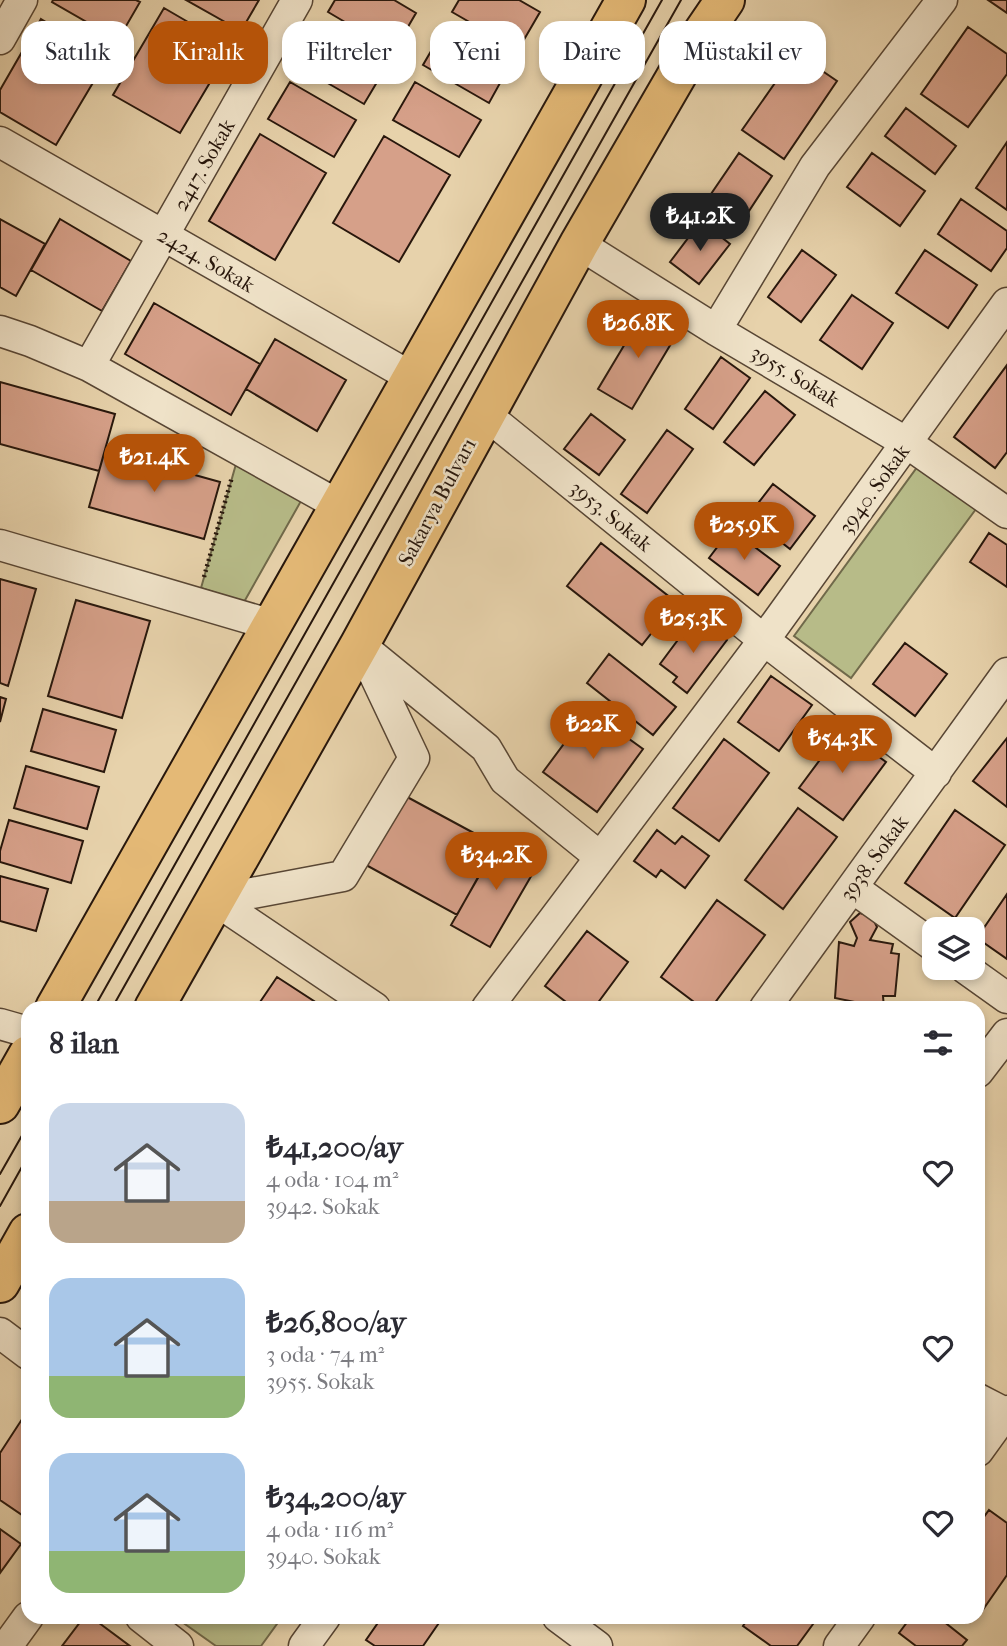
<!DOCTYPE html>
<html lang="tr">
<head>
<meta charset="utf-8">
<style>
	body { margin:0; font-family:"IM FELL French Canon",serif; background:#f7f7f7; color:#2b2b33; height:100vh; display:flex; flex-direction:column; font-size:26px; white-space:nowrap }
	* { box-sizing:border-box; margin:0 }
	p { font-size:23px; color:#7c7c81 }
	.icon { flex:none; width:38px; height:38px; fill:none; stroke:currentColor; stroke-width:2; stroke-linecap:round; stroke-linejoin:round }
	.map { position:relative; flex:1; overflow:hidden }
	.panel { position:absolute; left:21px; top:1001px; width:964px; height:623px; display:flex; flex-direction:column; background:#fff; border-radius:21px; box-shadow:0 4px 10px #0003 }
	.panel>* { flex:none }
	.hud { position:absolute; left:21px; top:21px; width:966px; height:63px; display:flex; gap:14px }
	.fabs { position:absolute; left:922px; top:917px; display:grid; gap:14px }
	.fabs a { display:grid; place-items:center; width:63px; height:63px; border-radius:14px; background:#fff; box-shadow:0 4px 10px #0003; font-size:35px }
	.price { position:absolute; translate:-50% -60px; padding:0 16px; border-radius:24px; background:#b45309; color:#fff; font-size:23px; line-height:46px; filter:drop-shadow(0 2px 4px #0008) }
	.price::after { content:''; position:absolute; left:50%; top:42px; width:21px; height:16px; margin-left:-10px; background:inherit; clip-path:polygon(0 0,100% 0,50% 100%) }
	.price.active { background:#222; color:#fff }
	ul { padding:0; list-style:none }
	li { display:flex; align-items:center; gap:21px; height:175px; padding:0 28px }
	li span { display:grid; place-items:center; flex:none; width:196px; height:140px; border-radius:21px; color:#555 }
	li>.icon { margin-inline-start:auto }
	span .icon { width:84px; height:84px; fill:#fffc; stroke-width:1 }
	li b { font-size:30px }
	h2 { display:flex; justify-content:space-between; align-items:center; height:84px; padding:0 28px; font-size:30px }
	.chip { padding:0 24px; border-radius:21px; background:#fff; box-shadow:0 4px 10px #0003; font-size:24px; line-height:63px }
	.chip.active { background:#b45309; color:#fff }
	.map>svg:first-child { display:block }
	.green { fill:#b7bb88; stroke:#70694a; stroke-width:2 }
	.building { fill:#d6a089; stroke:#28170c; stroke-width:2 }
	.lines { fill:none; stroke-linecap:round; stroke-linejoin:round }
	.minor-casing { stroke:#584634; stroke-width:33 }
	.major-casing { stroke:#28170c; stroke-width:42 }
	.path { stroke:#28170c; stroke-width:4.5; stroke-dasharray:2 3.5; stroke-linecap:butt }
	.minor { stroke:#efe2c8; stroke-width:30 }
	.major { stroke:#e4b976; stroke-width:38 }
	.tram { stroke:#28170c; stroke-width:2 }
	.labels { text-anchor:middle; stroke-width:5; stroke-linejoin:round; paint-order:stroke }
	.street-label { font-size:21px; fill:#28170c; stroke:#efe2c8 }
</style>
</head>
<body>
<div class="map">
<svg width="1007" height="1646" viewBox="0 0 1007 1646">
	<rect width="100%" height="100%" fill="#e7d2ab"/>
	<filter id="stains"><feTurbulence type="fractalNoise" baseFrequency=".00286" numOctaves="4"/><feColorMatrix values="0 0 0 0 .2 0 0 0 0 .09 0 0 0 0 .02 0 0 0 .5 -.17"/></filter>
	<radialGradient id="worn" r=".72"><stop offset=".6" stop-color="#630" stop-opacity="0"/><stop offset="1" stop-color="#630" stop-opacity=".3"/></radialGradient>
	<!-- green -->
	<path class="green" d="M236,464L301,501L244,602L201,588Z
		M918,466L976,509L851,678L794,636Z
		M175,1617H282L261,1646H216Z"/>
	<!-- building -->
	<path class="building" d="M53,0H136L140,2L118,40L52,2Z
		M186,0H259L241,31Z
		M335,0H394L416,13L394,51L328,12Z
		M459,0H519L540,12L518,50L452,12Z
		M988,0H1007V13Z
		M164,8L231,47L180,133L113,95Z
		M41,19L107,59L56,145L0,112V90Z
		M445,27L510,65L489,103L423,65Z
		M968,27L1007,54V74L968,127L921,94Z
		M320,29L386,67L364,104L298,66Z
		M796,53L837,81L784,159L742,130Z
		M290,82L356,120L334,157L268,119Z
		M415,82L481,120L459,157L393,120Z
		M906,108L956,146L935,174L885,136Z
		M260,134L326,173L275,260L209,221Z
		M384,136L450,175L399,262L333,223Z
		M1007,142V210L976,188Z
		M739,153L772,176L745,217L711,194Z
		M872,153L925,191L900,226L847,187Z
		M961,199L1007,231V248L991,271L938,234Z
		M0,219L45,244L16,296L0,287Z
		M60,219L131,261L102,311L31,270Z
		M701,221L730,244L699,284L670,262Z
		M802,250L836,275L801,322L768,297Z
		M925,250L977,285L948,328L896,293Z
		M852,295L893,323L862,369L820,340Z
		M154,303L260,364L231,415L125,354Z
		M644,312L678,332L632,409L598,389Z
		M275,339L346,380L317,431L246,389Z
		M721,357L750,378L713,429L685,409Z
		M1007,365V452L995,468L954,437Z
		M0,382L115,414L99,471L0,444Z
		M765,391L795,415L754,465L724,442Z
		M591,414L625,440L599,475L564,449Z
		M667,430L693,449L647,513L621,494Z
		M105,450L220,482L204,539L89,507Z
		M773,484L815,516L790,549L748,516Z
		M731,529L780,566L758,595L709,558Z
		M989,533L1007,545V587L970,562Z
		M601,543L676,602L642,645L567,586Z
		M0,579L36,589L8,686L0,683Z
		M76,600L150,621L122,718L48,696Z
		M689,625L700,634L708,625L727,640L687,693L673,682L677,677L660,664Z
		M905,643L947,674L915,716L873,684Z
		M609,654L676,707L653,735L587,683Z
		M771,676L812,705L779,751L738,722Z
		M0,697L6,699L0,722Z
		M43,709L116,730L104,772L31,751Z
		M589,710L643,749L597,812L543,772Z
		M842,730L886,762L843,820L799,788Z
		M1007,738V807L973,781Z
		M724,739L769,773L719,841L673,808Z
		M26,766L99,787L87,829L14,808Z
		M385,785L496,845L457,915L346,854Z
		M798,808L837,837L783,909L745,880Z
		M955,810L1005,845L955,918L905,883Z
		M9,820L83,841L71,883L0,862V851Z
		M657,830L675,844L682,836L709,856L685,888L661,870L656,877L634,861Z
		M502,836L541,859L490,947L451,925Z
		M0,876L48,889L36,931L0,921Z
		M1007,894V959L977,938Z
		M717,900L765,935L711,1008H702L661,977Z
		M860,913L872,917L877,927L870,940L893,944L891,953L899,954L895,996H883L884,1008L835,998L839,942L854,946L857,938L850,922Z
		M587,931L628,962L594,1008H574L545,986Z
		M277,977L323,1007L322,1008H256Z
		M28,1410V1519L0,1500V1453Z
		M989,1510L1007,1523V1575L980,1614L978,1525Z
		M0,1529L21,1544L0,1573Z
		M84,1617H91L130,1646H62Z
		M382,1617H443L423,1646H375L366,1640Z
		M749,1617H812L816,1620L797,1646H771L743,1626Z
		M911,1617H938L967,1640L962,1646H916L899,1633Z"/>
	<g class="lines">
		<defs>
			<path id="minor" d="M0,39L22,0
				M0,142L413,378
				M579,244L716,330L907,443L1007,513
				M716,330L815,166L942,0
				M0,331L30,341L89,366L340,506
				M89,366L297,0
				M485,414L764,640L936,773
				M0,545L272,625
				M366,650L486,748L505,780L600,857
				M853,888L934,946
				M215,900L343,876L414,758L360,644
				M215,900L375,1008
				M965,968L1007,998
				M487,1008L764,640L1007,303
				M765,1008L1007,673
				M0,1024L28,1032
				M978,1072L1007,1034
				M0,1333L28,1354
				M978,1399L1007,1414
				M978,1451L1007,1411
				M141,1617L178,1646
				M558,1617L597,1646
				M7,1646L28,1617
				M304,1646L325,1617
				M839,1646L860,1617"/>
			<path id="major" d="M55,1008L626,0
				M154,1008L360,644L579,244L695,44L725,0
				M0,1104L28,1055
				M0,1283L28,1233"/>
		</defs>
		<!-- minor casing -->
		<use href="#minor" class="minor-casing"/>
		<!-- major casing -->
		<use href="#major" class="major-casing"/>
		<!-- path -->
		<path class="path" d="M204,577L232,477"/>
		<!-- minor -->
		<use href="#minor" class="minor"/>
		<!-- major -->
		<use href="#major" class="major"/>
		<!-- tram -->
		<path class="tram" d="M94,1008L662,0
			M112,1008L681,0
			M0,1174L28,1125
			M0,1206L28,1156"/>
	</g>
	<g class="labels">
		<!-- street labels -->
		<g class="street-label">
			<text transform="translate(204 165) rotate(-60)" y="7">2417. Sokak</text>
			<text transform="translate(206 260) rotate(30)" y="7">2424. Sokak</text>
			<text transform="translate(795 376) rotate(31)" y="7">3955. Sokak</text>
			<text transform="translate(874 489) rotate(-54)" y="7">3940. Sokak</text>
			<text transform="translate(437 502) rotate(-62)" y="7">Sakarya Bulvarı</text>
			<text transform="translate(611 516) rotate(39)" y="7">3953. Sokak</text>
			<text transform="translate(874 858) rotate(-54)" y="7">3938. Sokak</text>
		</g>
	</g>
	<rect width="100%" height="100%" filter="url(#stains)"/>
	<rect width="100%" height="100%" fill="url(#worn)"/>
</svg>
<div class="fabs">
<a><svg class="icon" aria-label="layers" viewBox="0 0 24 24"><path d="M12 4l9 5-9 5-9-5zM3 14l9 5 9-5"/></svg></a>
</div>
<b class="price active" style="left:700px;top:253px">₺41.2K</b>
<b class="price" style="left:638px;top:360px">₺26.8K</b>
<b class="price" style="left:154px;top:494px">₺21.4K</b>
<b class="price" style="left:744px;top:562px">₺25.9K</b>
<b class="price" style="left:693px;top:655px">₺25.3K</b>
<b class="price" style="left:593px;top:761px">₺22K</b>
<b class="price" style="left:842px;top:775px">₺54.3K</b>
<b class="price" style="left:496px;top:892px">₺34.2K</b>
<div class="hud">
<a class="chip">Satılık</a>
<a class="chip active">Kiralık</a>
<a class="chip">Filtreler</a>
<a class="chip">Yeni</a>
<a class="chip">Daire</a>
<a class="chip">Müstakil ev</a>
</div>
<section class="panel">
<h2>8 ilan<svg class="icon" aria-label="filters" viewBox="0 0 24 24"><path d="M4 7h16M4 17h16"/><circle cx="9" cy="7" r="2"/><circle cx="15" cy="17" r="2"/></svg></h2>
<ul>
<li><span style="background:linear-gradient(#c9d6e8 70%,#b9a48a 0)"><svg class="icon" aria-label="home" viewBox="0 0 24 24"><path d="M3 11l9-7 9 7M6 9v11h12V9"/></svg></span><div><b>₺41,200/ay</b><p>4 oda · 104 m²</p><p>3942. Sokak</p></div><svg class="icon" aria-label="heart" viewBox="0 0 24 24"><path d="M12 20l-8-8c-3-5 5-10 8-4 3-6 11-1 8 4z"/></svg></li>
<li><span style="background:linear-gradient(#a9c7e8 70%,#8fb573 0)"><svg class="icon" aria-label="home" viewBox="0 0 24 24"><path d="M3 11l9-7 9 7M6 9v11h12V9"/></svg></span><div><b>₺26,800/ay</b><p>3 oda · 74 m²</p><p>3955. Sokak</p></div><svg class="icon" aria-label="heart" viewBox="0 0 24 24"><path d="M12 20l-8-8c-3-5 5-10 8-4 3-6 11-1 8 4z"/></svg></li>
<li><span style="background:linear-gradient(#a9c7e8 70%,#8fb573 0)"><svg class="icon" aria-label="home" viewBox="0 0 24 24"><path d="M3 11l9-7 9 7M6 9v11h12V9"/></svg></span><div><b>₺34,200/ay</b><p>4 oda · 116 m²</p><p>3940. Sokak</p></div><svg class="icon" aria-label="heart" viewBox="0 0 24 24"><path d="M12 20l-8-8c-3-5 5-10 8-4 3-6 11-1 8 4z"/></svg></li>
</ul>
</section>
</div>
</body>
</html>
